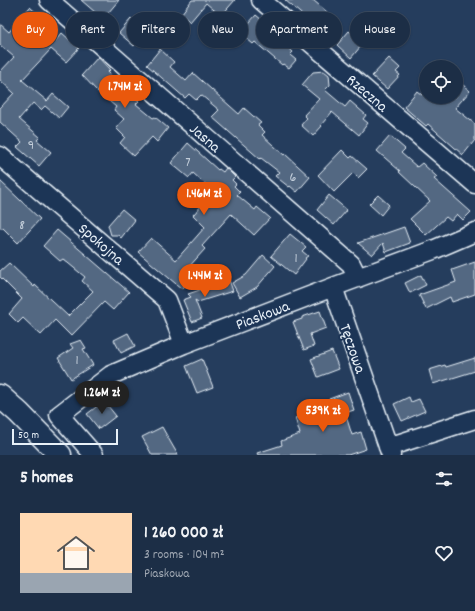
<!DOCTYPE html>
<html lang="en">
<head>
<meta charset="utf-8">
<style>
	body { margin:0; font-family:Dekko,sans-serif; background:#293a51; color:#f1f3f6; height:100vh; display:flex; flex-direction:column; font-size:15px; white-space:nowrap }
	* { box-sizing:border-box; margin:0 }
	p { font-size:13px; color:#a0a8b3 }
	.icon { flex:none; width:22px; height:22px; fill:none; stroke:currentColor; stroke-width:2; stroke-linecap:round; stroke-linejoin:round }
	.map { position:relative; height:455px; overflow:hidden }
	.details { display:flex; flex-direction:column; background:#1c2e46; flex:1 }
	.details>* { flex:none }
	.banner { position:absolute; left:12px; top:12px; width:451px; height:36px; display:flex; gap:8px }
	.buttons { position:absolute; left:419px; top:60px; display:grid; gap:8px }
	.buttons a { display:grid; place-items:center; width:44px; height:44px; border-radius:50%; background:#1c2e46; box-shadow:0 1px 3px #0004,0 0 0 1px #3a4a5f; font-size:20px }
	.scale { position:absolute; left:12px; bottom:10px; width:106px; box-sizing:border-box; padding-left:4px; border:2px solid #e8f1f8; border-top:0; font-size:11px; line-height:14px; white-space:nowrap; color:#e8f1f8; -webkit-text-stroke:3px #1d3557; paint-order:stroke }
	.price { position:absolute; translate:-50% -34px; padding:0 9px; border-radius:14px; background:#ea580c; color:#fff; font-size:13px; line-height:26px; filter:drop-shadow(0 1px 2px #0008) }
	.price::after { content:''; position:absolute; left:50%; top:24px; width:12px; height:9px; margin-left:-6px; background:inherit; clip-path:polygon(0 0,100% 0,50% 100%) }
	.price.active { background:#222; color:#fff }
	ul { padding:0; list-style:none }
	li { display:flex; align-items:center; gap:12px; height:100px; padding:0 20px }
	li+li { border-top:1px solid #3a4a5f }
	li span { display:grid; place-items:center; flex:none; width:112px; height:80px; border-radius:0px; color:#555 }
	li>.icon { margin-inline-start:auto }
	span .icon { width:48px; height:48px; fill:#fffc; stroke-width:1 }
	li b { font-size:17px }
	h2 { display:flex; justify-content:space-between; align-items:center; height:48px; padding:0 20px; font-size:17px }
	.chip { padding:0 14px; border-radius:18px; background:#1c2e46; box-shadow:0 1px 3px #0004,0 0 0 1px #3a4a5f; font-size:14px; line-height:36px }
	.chip.active { background:#ea580c; color:#fff }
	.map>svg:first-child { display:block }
	.building { fill:#536782; stroke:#e8f1f8 }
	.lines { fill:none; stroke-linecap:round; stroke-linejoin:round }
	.minor-casing { stroke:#e8f1f8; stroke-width:21 }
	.major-casing { stroke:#e8f1f8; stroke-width:25 }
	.minor { stroke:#1d3557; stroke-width:18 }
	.major { stroke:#1d3557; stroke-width:22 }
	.labels { text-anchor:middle; stroke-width:4; stroke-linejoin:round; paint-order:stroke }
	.number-label { font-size:14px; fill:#c3ceda }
	.street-label { font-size:16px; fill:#e8f1f8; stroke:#1d3557 }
</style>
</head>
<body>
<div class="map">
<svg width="475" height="455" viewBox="0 0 475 455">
	<rect width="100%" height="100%" fill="#253d5d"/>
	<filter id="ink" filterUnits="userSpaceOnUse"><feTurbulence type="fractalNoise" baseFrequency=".025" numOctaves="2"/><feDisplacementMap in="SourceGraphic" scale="8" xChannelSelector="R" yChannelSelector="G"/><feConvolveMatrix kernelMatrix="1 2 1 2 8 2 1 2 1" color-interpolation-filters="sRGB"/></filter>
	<g filter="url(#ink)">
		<!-- building -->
		<path class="building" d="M81,0H119L103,19Z
			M192,0H235L221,16L206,3L190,22L181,14Z
			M285,0H313L327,12L315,26Z
			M30,7L44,20L38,27L55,41L62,33L79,48L66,62L51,49L22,80L47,101L53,94L68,107L59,118L45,106L41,110L33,103L19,119L40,137L37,140L51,152L39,166L17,147L22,142L0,122V108L14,93L0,80V72L14,57L0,45V24L9,32Z
			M379,12L404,33L395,44L369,23Z
			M256,15L269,26L266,28L293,52L290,55L296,60L289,68L283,64L282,65L255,42L253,44L240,33Z
			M131,19L146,33L134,46L119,33Z
			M349,31L355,36L358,33L366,40L351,58L337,45Z
			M160,49L174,62L170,67L186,81L193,73L239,114L244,108L261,123L258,125L265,132L262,135L284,155L285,154L310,177L297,192L290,186L289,187L275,176L279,172L261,158L260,159L212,117L219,110L201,95L196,100L189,94L185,98L147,65Z
			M98,57L110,70L108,72L114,78L113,79L139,101L136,104L153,118L155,117L168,128L157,142L152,137L134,156L120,143L125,137L116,128L124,119L114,110L116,107L96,90L82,75Z
			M389,58L400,68L396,72L400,75L387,89L372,76Z
			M324,71L329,75L330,85L325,90L345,107L350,101L366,115L363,119L368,123L359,135L332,112L321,125L322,126L313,136L301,125L307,118L304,115L319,99L302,85L313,72Z
			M456,79L470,91L455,108L475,124V140L463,155L428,124L426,126L404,107L417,91L422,95L425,92L426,93V97H456Z
			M390,136L405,149L401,153L417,167L422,163L437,177L434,179L471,212L463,220L457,214L451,221L446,217L426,235L410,219L430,201L399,172L400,171L377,151Z
			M188,143L218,170L219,169L223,172L226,168L235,177L232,180L236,184L234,186L240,192L237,195L255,210L257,207L270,218L254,235L231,214L202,246L205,249L187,269L194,275L182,289L138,252L151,238L176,260L205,227L193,215L214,192L193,173L189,178L171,163Z
			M342,150L350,158L352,156L367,169L358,178L353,173L334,192L318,175Z
			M0,181L40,219L18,243L3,228H0Z
			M329,195L347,210L334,225L317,210Z
			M378,195L389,205L381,215L369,204Z
			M122,209L135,220L121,238L118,235H111L108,225Z
			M404,227L410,243L386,252L383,243L372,255L358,243Z
			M57,230L129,292L113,310L104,302L71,336L55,320L41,335L23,318L18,323L9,314L22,299L0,277V271L9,263L34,287L35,285L68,316L93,291L82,281L85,277L63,259L60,261L43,246Z
			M290,234L306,247L302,251L308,256L305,258L306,259L294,275L271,256Z
			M263,255L275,266L257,287L240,297L232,283L246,275Z
			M475,262V294L452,302L450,297L426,309L419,295L456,282L452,270Z
			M421,275L426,285L410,293L405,283Z
			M229,280L233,291L198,302L195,300L202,318L192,322L183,300L191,297L188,294Z
			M320,311L326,328L310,334L314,346L304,350L293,322L302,319V317Z
			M128,333L135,346L121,353L114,340Z
			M81,340L86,348L83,349L93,365L71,379L58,358L73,348L70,344Z
			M332,351L339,369L318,377L311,359Z
			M475,358V371L433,384L429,370L445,365L446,367Z
			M202,359L213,387L197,393L186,366Z
			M348,392L354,410L345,413L352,435L361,432L366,449L348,455H258L257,453L282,445L281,441L300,434L295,418L332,405L329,399Z
			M409,397L411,402L419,399L425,411L402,421L394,404Z
			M104,401L116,416L99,429L87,414Z
			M162,427L171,443L178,455H152L146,444L142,437Z"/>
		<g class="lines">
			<defs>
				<path id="minor" d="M49,0L351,264L358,278
					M261,0L475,184
					M0,156L167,300L184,344
					M333,287L391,455
					M388,447L475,419
					M94,455L59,415L111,375L184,344L333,287L433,250L475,232"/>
				<path id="major" d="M0,396L19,413L60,455"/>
			</defs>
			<!-- minor casing -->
			<use href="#minor" class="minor-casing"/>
			<!-- major casing -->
			<use href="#major" class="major-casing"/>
			<!-- minor -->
			<use href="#minor" class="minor"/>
			<!-- major -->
			<use href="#major" class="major"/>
		</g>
	</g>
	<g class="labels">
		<!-- number labels -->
		<g class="number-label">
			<text x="31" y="149">9</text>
			<text x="188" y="166">7</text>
			<text x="293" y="181">6</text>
			<text x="22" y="229">8</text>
			<text x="296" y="262">1</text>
			<text x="77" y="364">1</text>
		</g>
		<!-- street labels -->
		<g class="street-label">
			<text transform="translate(368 92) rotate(41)" y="6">Rzeczna</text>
			<text transform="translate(206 137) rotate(41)" y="6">Jasna</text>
			<text transform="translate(102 243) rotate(41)" y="6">Spokojna</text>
			<text transform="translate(262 314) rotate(-21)" y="6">Piaskowa</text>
			<text transform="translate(354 348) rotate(71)" y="6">Tęczowa</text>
		</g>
	</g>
</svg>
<div class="buttons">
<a><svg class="icon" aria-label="locate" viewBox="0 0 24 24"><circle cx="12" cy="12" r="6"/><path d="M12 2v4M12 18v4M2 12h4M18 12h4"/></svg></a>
</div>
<div class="scale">50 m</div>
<b class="price" style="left:125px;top:109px">1.74M zł</b>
<b class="price" style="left:204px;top:216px">1.46M zł</b>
<b class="price" style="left:205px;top:298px">1.44M zł</b>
<b class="price active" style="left:102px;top:415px">1.26M zł</b>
<b class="price" style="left:323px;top:433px">539K zł</b>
<div class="banner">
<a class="chip active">Buy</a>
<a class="chip">Rent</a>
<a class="chip">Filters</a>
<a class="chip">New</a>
<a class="chip">Apartment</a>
<a class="chip">House</a>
</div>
</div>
<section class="details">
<h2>5 homes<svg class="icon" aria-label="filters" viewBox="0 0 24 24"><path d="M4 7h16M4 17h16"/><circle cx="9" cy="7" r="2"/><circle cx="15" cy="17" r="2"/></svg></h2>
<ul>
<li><span style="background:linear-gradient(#ffd9b3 75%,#9aa5b1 0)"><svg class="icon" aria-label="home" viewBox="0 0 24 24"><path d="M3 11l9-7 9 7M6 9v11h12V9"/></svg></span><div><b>1 260 000 zł</b><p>3 rooms · 104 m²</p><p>Piaskowa</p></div><svg class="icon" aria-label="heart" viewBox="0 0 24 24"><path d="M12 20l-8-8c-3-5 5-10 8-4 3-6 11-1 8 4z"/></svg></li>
</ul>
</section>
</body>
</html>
